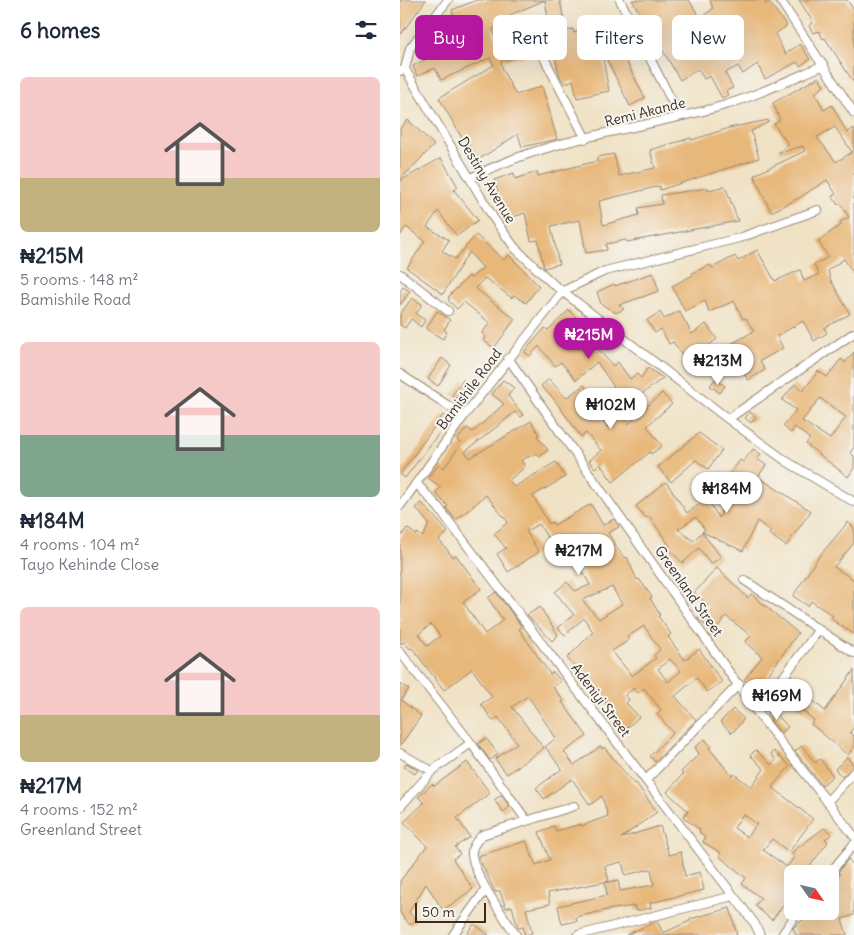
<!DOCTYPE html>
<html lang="en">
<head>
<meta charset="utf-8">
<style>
	body { margin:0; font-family:Delius,sans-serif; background:#f6f6f7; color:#1f2937; height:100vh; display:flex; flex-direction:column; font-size:19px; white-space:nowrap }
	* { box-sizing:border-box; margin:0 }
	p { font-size:16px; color:#747a83 }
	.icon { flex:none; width:28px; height:28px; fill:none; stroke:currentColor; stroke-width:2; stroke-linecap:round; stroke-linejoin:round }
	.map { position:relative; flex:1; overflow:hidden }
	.details { display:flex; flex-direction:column; background:#fff; width:400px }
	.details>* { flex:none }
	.hud { position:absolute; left:15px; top:15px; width:364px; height:45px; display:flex; gap:10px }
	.needle { width:32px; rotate:124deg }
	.buttons { position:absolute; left:384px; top:865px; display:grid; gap:10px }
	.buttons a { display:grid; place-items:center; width:55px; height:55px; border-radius:8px; background:#fff; box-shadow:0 5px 20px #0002; font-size:25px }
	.scale { position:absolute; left:15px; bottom:12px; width:71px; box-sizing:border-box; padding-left:5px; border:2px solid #3b2a1e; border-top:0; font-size:14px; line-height:18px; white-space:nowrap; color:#3b2a1e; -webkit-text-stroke:4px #f6f6f2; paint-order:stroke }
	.price { position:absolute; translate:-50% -42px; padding:0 11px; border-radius:18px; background:#fff; color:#222; font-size:16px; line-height:32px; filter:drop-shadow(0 1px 2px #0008) }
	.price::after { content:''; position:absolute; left:50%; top:30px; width:15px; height:11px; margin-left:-8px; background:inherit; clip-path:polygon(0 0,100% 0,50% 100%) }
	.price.active { background:#b5179e; color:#fff }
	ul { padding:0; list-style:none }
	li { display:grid; align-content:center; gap:10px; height:265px; padding:0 20px }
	li span { display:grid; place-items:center; height:155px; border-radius:8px; color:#555 }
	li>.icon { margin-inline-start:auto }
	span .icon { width:90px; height:90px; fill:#fffc; stroke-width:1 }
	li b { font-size:21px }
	h2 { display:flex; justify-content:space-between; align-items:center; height:60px; padding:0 20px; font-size:21px }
	.tag { padding:0 18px; border-radius:8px; background:#fff; box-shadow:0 5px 20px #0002; font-size:18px; line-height:45px }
	.tag.active { background:#b5179e; color:#fff }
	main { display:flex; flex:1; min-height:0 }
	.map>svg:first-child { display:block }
	.building { fill:#e8b87a; fill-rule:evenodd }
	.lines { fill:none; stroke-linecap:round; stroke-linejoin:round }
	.street-casing { stroke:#968672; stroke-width:10 }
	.street { stroke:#fff; stroke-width:8 }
	.labels { text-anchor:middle; stroke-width:4; stroke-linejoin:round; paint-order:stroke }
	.street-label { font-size:14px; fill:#3b2a1e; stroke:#f6f6f2 }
</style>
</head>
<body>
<main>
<section class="details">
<h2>6 homes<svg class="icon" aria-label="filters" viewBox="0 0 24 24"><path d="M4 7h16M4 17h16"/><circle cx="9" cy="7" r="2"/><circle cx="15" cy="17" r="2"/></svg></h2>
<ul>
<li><span style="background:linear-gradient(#f6c9c9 65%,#c2b280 0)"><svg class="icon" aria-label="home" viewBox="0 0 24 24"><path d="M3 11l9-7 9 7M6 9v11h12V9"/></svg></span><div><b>₦215M</b><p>5 rooms · 148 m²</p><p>Bamishile Road</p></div></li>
<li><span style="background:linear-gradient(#f6c9c9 60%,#7fa58c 0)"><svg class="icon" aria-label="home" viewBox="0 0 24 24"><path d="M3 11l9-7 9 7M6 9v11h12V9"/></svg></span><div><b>₦184M</b><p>4 rooms · 104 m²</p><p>Tayo Kehinde Close</p></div></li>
<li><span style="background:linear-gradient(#f6c9c9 70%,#c2b280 0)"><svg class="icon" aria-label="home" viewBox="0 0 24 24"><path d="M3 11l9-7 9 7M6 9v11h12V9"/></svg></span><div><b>₦217M</b><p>4 rooms · 152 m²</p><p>Greenland Street</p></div></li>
</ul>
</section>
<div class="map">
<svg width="454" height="935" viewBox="0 0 454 935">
	<rect width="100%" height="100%" fill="#f6f6f2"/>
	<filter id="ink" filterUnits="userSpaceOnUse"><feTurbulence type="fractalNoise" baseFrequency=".02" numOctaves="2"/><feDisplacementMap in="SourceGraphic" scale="10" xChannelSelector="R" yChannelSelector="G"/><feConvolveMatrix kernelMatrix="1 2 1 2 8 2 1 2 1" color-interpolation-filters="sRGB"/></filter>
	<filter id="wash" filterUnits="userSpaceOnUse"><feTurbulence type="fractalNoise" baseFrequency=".0096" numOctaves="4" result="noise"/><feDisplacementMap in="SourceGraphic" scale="20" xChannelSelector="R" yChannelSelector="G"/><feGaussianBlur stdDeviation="1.12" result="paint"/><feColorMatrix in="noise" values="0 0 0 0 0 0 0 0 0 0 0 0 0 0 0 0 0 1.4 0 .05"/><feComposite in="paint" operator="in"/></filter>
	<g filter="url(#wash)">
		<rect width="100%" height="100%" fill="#f0e2c5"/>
		<g id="blocks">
			<!-- building -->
			<path class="building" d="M0,0H26L0,35Z
				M77,0H145L110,15L112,19L93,29L98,48L130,42L132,55L101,61L103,71L116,95L142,86L157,139L122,147L118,134L78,160L64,137L62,138L39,98L94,65L90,58L41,80L35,68L17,76L13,66L25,60L20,55L37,39L36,37L56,22L52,10Z
				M145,0H160L166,31L173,29L174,33L204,23L211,44L220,40L229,60L226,61L245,98L230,106L201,48L209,91L177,98L173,80L165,84L160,76L149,37L151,36Z
				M232,0H289L300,18L313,9L310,0H364L366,4L369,2L387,26L375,34L385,54L400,44L410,59L400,66L397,62L365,79L357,64L343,74L338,66L325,73L333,88L326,91L328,95L322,98L310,76L304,79L298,69L280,80L258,42L261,40L246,15L242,17Z
				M399,0H447L454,10V83L425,38L423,39L419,31L413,33L409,26L413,22Z
				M419,77L424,86L415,93L424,110L432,105L447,133L454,128V274L444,259L428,270L430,279L450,314L424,328L427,333L414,341L403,321L377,336L383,348L360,361L365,370L348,380L328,346L354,331L346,318L343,319L334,301L309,312L305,301L285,311L272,286L293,275L292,273L310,265L312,268L335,256L338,261L357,250L375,281L400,270L404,281L419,274L414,265L428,257L418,241L441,225L440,222L449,217L440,203L438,205L432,196L436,194L427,180L399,198L371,212L354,175L405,151L403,146L378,153L388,144L374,124L380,120L373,103ZM435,127L452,152L436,162L417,137Z
				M8,120L34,145L0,180V129Z
				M368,120L369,122L351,131L359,158L260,190V186L199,201L203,225L239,215L238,208L262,204L261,195L308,188L309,190L325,186L338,221L227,242L226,240L206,244L207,250L186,253L180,220L151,226L159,264L144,268L138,240L131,241L125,213L107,219L94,180L114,173L115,179L137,172L138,176L197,161V157L214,154L219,176L255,168L250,150L291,138L292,140L329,128Z
				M41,158L58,187L54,190L78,220L57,236L38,211L27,227L49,240L42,251L55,259L76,235L104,260L109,255L139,286L126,303L114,295L112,298L85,278L75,288L115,319L94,348L83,340L86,337L82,333L90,323L64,302L57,309L48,300L50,298L48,297L69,276L71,278L83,268L69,252L43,294L7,268L25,241L6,227L0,236V181Z
				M253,273L259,291L219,305L224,309L216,313L201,304L197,292L214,284L215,286Z
				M3,287L10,291L0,305V291Z
				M12,298L22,304L16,314L25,320L21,327L11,319L5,328L0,325V314Z
				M169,310L183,325L185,323L194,334L189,339L213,366L218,362L230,379L237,374L241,378L248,368L263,378L217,413L205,398L216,390L197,362L176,380L161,362L155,366L139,346L130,356L124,352L145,328L148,330Z
				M37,311L50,320L44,330L47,332L43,339L26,329Z
				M279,311L292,334L306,324L317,339L287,362L273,342L269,344L261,329L255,333L247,320L260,312L264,319Z
				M454,352V447L450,453L454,456V468L448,477L406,444L410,439L395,427L391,433L383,426L396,410L382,400L395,384L403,391L418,371L427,377L441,359L445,363ZM420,398L446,417L430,439L402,421Z
				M42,358L51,365L38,386L28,379Z
				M149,379L166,398L184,385L192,396L187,400L207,427L221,416L228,424L262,393L272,404L247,426L262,446L251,454L250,452L213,482L200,464L195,468L189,461L201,450L186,433L181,437L153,398L141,386Z
				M315,379L325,386L320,393L310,386Z
				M63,380L72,386L62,401L52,395Z
				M103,380L114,388L108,396L123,415L121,417L115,412L65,452L70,458L131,421L139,435L137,436L148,450L139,457L137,453L121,460L125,467L109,480L114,487L156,462L165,477L133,496L149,524L152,522L154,525L191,504L203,525L214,519L219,527L208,533L224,558L227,557L237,580L239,579L252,597L250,598L260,615L258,616L271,634L268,637L285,660L299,649L322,682L307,692L297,678L275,696L296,720L255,762L250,756L273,733L257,714L261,710L244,688L238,693L234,688L225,695L229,700L226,703L239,717L222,732L215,723L219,720L199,693L196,695L185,682L187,680L167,658L193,632L184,618L165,635L158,628L174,615L155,592L167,582L175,591L190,585L166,541L154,548L139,524L126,531L139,552L108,572L97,554L106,548L94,534L108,522L86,495L56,520L46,508L48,506L35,493L41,487L28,478L39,464L44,468L61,444L57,440L67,428L73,432L104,404L92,394ZM212,587L222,604L199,619L182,600ZM244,626L260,649L254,656L256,658L232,676L212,651L229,640L227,637ZM270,659L281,671L268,682L258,669Z
				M350,412L356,417L351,423L345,418Z
				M43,415L49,420L5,478L0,474Z
				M299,433L322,450L308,469L296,460L271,482L258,467Z
				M353,449L361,454L357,459L366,465L358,477L411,511L386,546L369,534L371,531L357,521L343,551L302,532L305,530L296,517L278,529L293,541L302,532L321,557L311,564L299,548L283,563L268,549L270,546L249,516L246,518L236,506L266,482L287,513L307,499L319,518L326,503L330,505L341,488L327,478L340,460L343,462Z
				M317,474L324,482L314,490L308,482Z
				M22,503L48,532L39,540L53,557L56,555L81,589L63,602L85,634L103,620L88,598L96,592L122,627L119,629L134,651L150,674L153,672L161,681L153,687L164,701L162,702L187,736L164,752L174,765L201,746L202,749L204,747L234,784L236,783L257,812L221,838L260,826L269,855L281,852L285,876L300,872L304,890L250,903L251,908L235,911V906L207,910L176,917L177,921L162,924L158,906L207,895L205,883L218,880L220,891L254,885L251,869L225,875L222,862L205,866L209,881L148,893L150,904L126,909L132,933L125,935L123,927L118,928L112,906L106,908L100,891L95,892L78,856L126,841L136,865L150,860L139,832L154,826L156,831L181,824V826L208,816L202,796L190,805L172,779L144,799L136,788L162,769L145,747L156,738L128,696L112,707L144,748L107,774L95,759L117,743L98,717L93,721L81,704L92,697L72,669L44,690L12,648L10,649L4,642L0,644V538L7,528L16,535L17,533L23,537L29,524L16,508ZM31,624L40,636L27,646L19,634Z
				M448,522L454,528V543L434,567L454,580V634L431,619L433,616L411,601L408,606L393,596L417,559Z
				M317,568L348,598L351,594L398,633L357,690L344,680L362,657L345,642L351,636L326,616L314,632L298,619L308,605L294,593Z
				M140,607L158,635L152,641L127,615Z
				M454,670V727L450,732L454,736V747L448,755L411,724L414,720L382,694L391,682L425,711Z
				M0,684L9,689L1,700L21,716L0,746Z
				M333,709L344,719L332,733L320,722Z
				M372,709L388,727L381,733L366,715Z
				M86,738L98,754L90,760L78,744Z
				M305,739L311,747L309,748L332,776L334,774L351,787L364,769L350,755L356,750L371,765L376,760L371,754L374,751L390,766L372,787L413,819L389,852L372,839L363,850L387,867L395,856L391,853L424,828L432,834L425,839L428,842L404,874H392V894L372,920L355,906L361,898L342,884L346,878L319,856L321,853L303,842L305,837L299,832L300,830L283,817L288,811L267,792L283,774L281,772L299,754L295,747ZM343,814L357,824L347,837L334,828Z
				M402,746L415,763L420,759L433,776L422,785L395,751Z
				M447,757L454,766L442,777L435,769Z
				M67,762L90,793L57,818L70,837L55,847L60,854L53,859L73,889L43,910L26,884L9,912L16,920L10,925L0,913V881L27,846L4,822L24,803L18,797L32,784L34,786Z
				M7,763L18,770L15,774L4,767Z
				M101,795L110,807L103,812L94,800Z
				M448,859L454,866V915L442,919L447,935H396L393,928L396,925L415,912L417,916L430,911V884L440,875L438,872Z
				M330,908L337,935H226L257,921L263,933L290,921V919Z
				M74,924L89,935H66Z"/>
		</g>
	</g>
	<g filter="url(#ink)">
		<use href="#blocks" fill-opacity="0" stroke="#968672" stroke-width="1"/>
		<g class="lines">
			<defs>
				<path id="street" d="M220,0L279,115
					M380,0L454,113
					M137,44L186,139
					M5,69L94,219L115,248L153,284L328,419L386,461L454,502
					M0,71L5,69L10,48L48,0
					M71,178C149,137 238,130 322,106C357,96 391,79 424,65
					M0,274L48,311
					M108,358L357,712L454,836
					M0,374L64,416
					M328,419L454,333
					M16,483L38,507L355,924L360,935
					M0,506L64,416L163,291L205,271L339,238L418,210
					M344,580L454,653
					M0,652L71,743L127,821
					M357,712L418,631
					M0,753L32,771
					M246,780L339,684
					M427,802L454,772
					M0,807L32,771L71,743
					M429,874L454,844
					M53,935L86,889
					M116,935C105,918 70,871 72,851C73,844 78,840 82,835L174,806
					M178,935L333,896
					M382,935L398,911"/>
			</defs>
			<!-- street casing -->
			<use href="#street" class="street-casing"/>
			<!-- street -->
			<use href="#street" class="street"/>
		</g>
	</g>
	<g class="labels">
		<!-- street labels -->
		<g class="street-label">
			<text transform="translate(245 112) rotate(-14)" y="5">Remi Akande</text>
			<text transform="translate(87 180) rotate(59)" y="5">Destiny Avenue</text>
			<text transform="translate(69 389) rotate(-53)" y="5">Bamishile Road</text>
			<text transform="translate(289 591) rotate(55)" y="5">Greenland Street</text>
			<text transform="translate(201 700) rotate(53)" y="5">Adeniyi Street</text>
		</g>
	</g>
</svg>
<div class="buttons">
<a><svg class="needle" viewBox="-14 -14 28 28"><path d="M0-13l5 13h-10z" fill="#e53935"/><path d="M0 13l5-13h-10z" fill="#747a83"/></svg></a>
</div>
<div class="scale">50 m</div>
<b class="price active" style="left:189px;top:360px">₦215M</b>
<b class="price" style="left:318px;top:386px">₦213M</b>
<b class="price" style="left:211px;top:430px">₦102M</b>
<b class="price" style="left:327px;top:514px">₦184M</b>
<b class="price" style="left:179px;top:576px">₦217M</b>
<b class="price" style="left:377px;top:721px">₦169M</b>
<div class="hud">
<a class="tag active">Buy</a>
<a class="tag">Rent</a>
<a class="tag">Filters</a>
<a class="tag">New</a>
</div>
</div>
</main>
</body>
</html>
